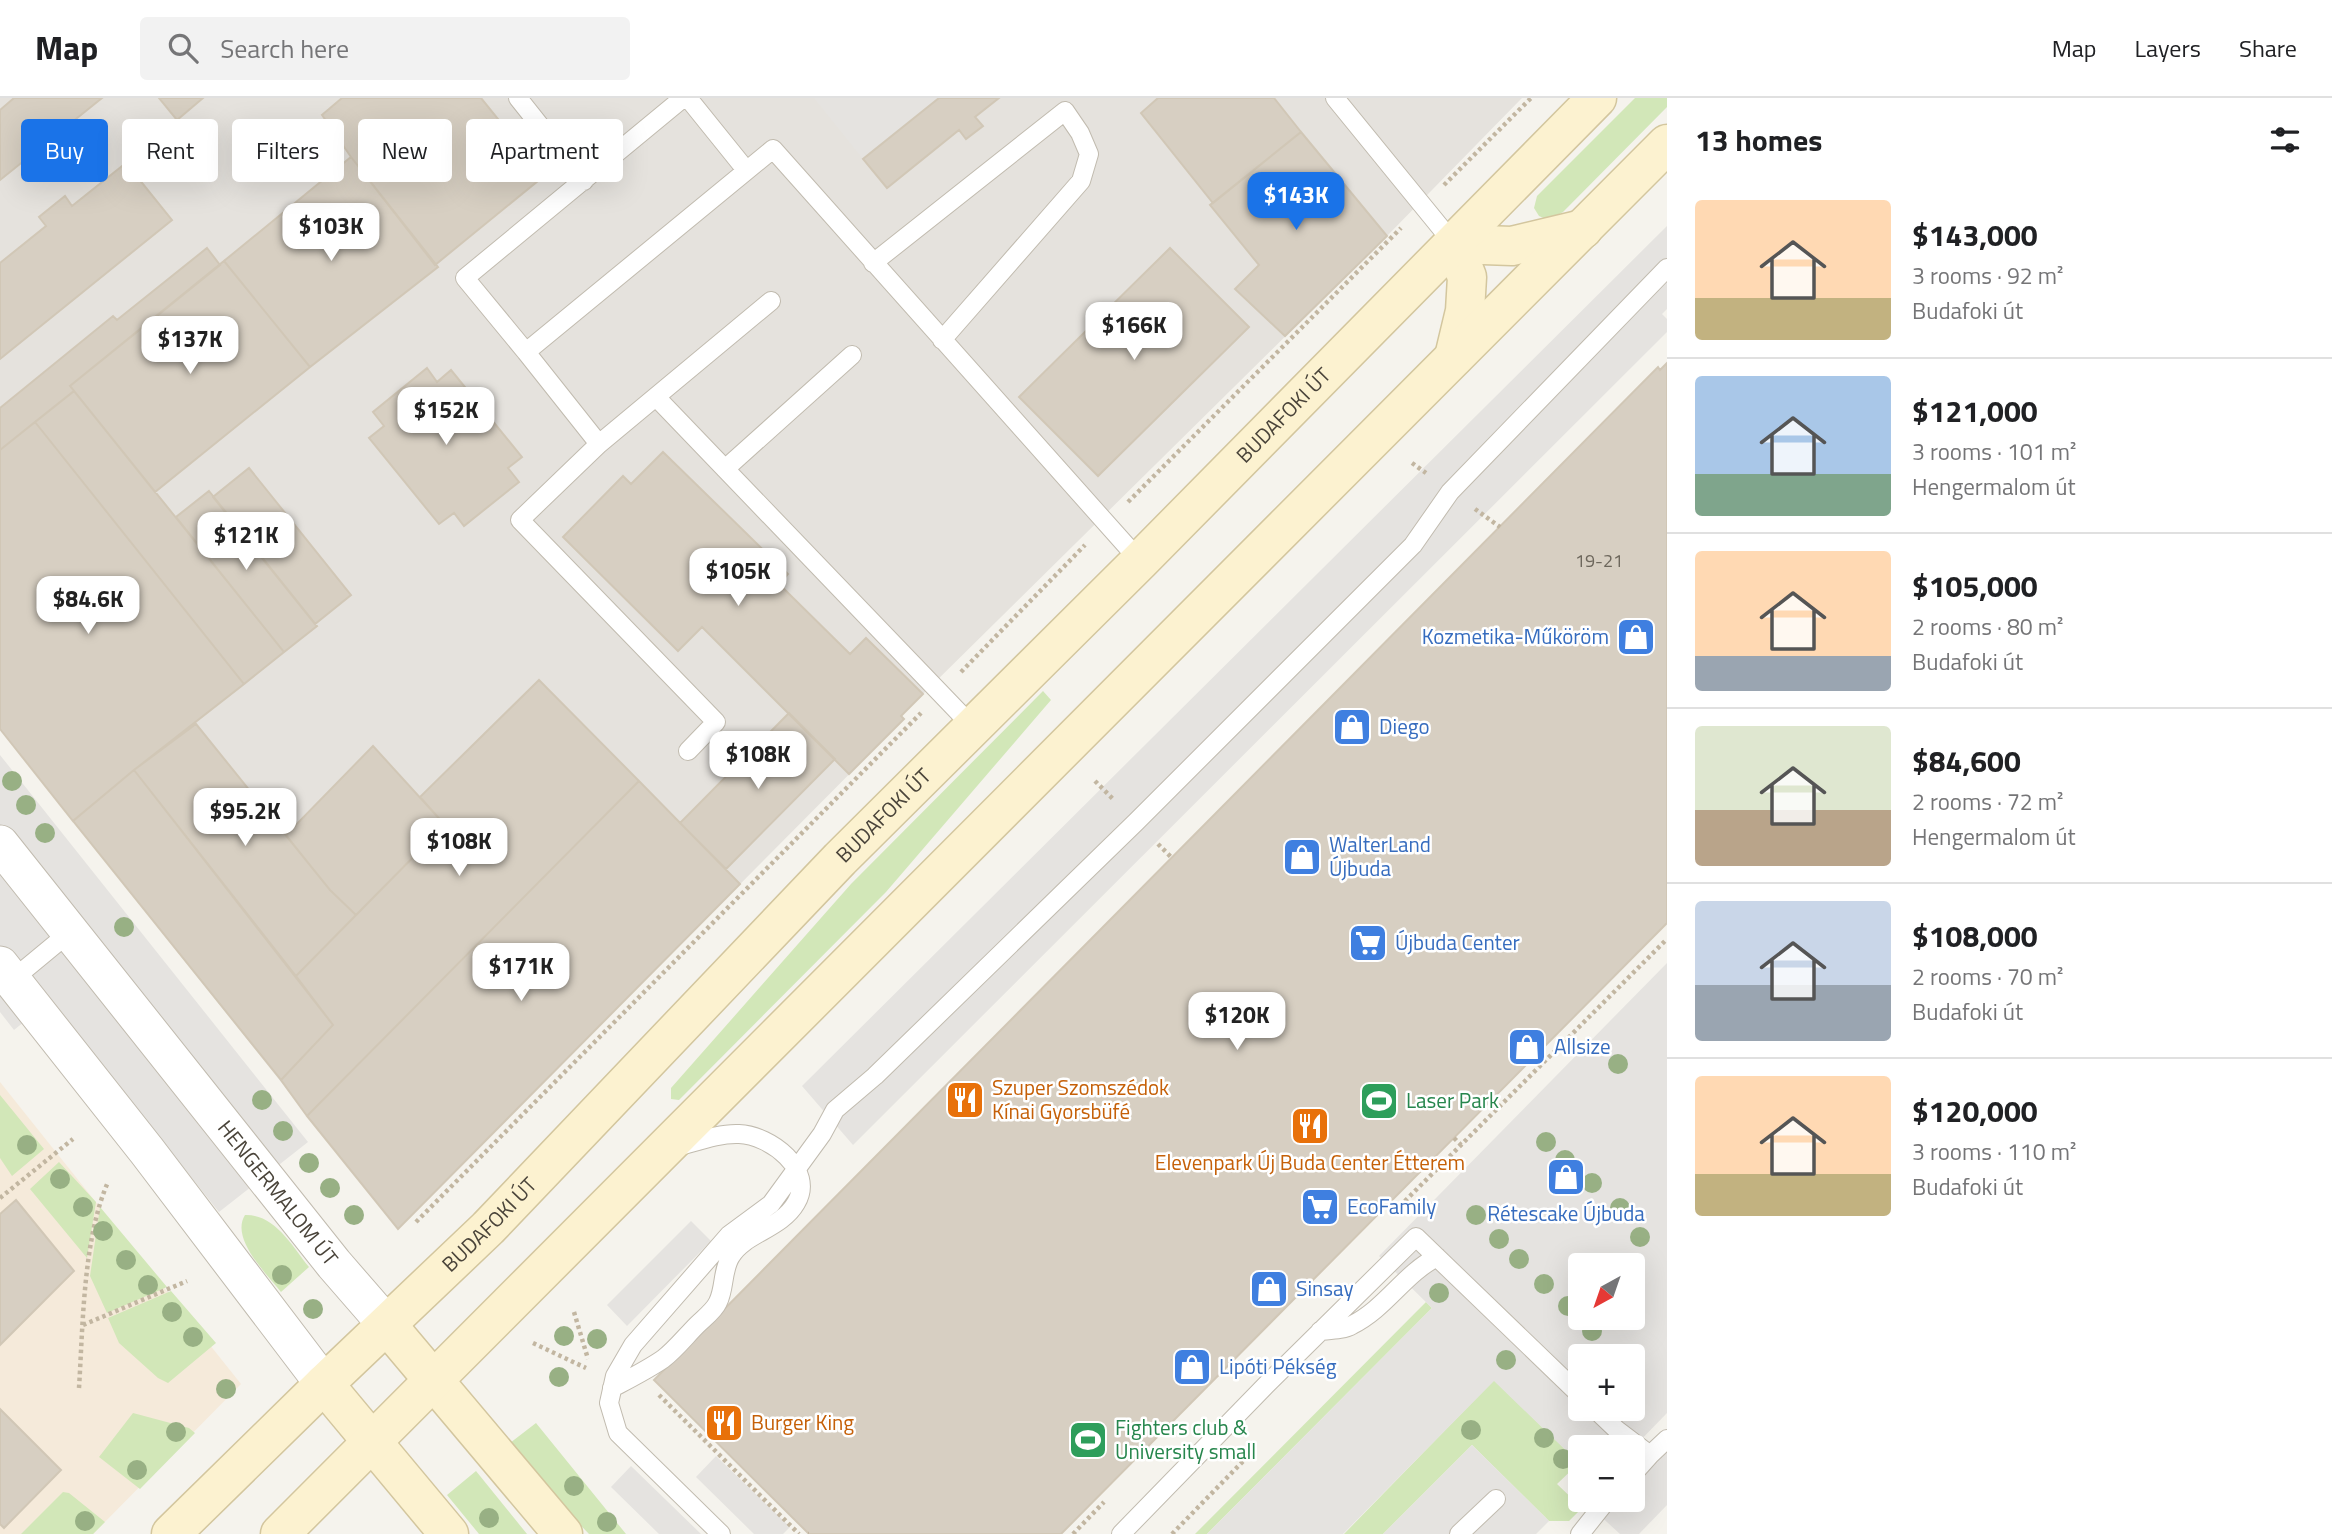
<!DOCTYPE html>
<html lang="en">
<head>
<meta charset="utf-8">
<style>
	body { margin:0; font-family:"Titillium Web",sans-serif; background:#f2f2f2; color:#202124; height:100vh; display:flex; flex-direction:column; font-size:26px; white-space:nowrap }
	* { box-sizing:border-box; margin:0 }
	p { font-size:23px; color:#757577 }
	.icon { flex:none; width:38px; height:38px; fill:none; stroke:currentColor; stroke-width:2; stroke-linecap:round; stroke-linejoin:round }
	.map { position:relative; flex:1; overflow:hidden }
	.side { display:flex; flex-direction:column; background:#fff; width:665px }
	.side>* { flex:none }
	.banner { position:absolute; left:21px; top:21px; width:665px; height:63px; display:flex; gap:14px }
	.needle { width:46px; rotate:220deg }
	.controls { position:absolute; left:1568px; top:1155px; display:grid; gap:14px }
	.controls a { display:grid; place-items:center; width:77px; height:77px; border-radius:7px; background:#fff; box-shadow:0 7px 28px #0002; font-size:35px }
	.price { position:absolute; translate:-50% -60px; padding:0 16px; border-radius:14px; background:#fff; color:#222; font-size:23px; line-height:46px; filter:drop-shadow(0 2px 4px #0008) }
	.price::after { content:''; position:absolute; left:50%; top:42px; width:21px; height:16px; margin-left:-10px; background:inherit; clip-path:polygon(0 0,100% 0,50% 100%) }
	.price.on { background:#1a73e8; color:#fff }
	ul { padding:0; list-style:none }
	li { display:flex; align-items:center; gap:21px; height:175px; padding:0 28px }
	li+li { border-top:2px solid #e0e0e0 }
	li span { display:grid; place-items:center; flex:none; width:196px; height:140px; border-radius:7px; color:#555 }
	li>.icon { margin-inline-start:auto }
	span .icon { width:84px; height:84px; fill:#fffc; stroke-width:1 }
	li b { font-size:30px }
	h2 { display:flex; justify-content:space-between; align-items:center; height:84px; padding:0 28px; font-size:30px }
	.chip { padding:0 24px; border-radius:7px; background:#fff; box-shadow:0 7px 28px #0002; font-size:24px; line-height:63px }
	.chip.on { background:#1a73e8; color:#fff }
	header { display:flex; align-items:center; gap:42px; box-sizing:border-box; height:98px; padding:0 35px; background:#fff; border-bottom:2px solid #e0e0e0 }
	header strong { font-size:33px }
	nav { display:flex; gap:38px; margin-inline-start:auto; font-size:24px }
	.search { width:490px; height:63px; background:#f2f2f2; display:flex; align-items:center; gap:18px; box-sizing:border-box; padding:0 24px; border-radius:7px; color:#757577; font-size:26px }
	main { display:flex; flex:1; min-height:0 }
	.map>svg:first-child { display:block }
	.commercial { fill:#f5eada }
	.industrial { fill:#e5e2dd }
	.green { fill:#d2e7b8 }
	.parking { fill:#e5e3e0; fill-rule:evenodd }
	.building { fill:#d7cfc2; stroke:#d1c7b6; stroke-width:2 }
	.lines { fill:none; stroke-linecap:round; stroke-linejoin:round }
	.service-casing { stroke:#c1bbaf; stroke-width:20 }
	.minor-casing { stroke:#c1bbaf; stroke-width:39 }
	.secondary-casing { stroke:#d3c69e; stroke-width:41 }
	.path { stroke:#c2b6a1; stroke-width:4.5; stroke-dasharray:3.5 3.5; stroke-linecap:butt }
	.service { stroke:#fff; stroke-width:18 }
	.minor { stroke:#fff; stroke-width:37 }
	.secondary { stroke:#fcf2d0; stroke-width:38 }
	.tree { fill:#98b084 }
	.labels { text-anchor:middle; stroke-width:5; stroke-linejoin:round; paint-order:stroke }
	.number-label { font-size:18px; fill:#6d675c }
	.street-label { font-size:21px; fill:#4a443a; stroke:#fff }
	.shop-label { font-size:21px; fill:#366cbe; stroke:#fff; text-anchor:start }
	.food-label { font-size:21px; fill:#c56008; stroke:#fff; text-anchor:start }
	.leisure-label { font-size:21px; fill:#27864d; stroke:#fff; text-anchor:start }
</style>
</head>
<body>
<header>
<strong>Map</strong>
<div class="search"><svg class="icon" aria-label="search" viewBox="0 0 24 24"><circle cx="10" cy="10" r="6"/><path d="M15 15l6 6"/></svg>Search here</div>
<nav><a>Map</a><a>Layers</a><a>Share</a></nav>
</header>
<main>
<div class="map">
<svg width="1667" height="1436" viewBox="0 0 1667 1436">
	<rect width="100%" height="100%" fill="#f5f3ed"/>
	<!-- commercial -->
	<path class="commercial" d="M0,984L241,1286L93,1436H0Z"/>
	<!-- industrial -->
	<path class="industrial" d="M0,0H1522L1387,138L923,596L902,617L904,621L398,1131L0,631Z"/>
	<!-- green -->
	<path class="green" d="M1635,0H1667V9L1563,114L1548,122L1539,118L1534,110L1537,98Z
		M1043,593L1051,602L886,794L679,1002L671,1001V990L851,786Z
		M0,997L44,1051L12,1078L0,1060Z
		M59,1064L96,1104L87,1160L30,1091Z
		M100,1109L167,1189L107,1215L90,1178Z
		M245,1117C275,1116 292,1148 309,1169L281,1194C267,1176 230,1141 245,1117Z
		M171,1193L216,1245L168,1285L158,1280L119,1245L108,1220Z
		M1426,1204L1432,1210L1207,1436H1195Z
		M1494,1282L1579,1365L1557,1386L1582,1410L1569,1423H1549L1472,1347L1383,1436H1344Z
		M133,1315L189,1330L195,1335L140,1391L99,1359Z
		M536,1325L626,1436H589L563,1409L510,1345Z
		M476,1373L527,1436H479L447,1397Z
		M63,1394L69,1395L105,1424L93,1436H21Z"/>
	<!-- parking -->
	<path class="parking" d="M814,0H939L863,61Z
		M1667,128V211L1662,216L1667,221V234L853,1047L802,988Z
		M0,657L308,1044L219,1114L50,903L14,932L0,914Z
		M1667,865V1315L1633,1350L1580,1349V1366L1494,1283L1343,1436H1207L1432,1210L1379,1158ZM1580,1167H1633V1220H1580ZM1580,1258H1633V1311H1580Z
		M691,1123L711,1143L627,1228L607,1207Z
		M1667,1341V1407L1639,1436H1620L1596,1414L1607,1402H1633V1376Z
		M1472,1347L1549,1423L1536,1436H1383Z
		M716,1358L790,1429L783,1436H754L696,1379Z
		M631,1368L701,1436H659L611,1389Z"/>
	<!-- building -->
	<path class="building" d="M14,0H102L0,82V12Z
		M159,0H203L177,22Z
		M342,0H481L544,78L435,167L351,59L322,17Z
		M939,0H999L975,19L983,28L966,41L959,32L887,90L863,61Z
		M1158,0H1274L1301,34L1213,105L1141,15Z
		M1301,34L1387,138L1285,238L1235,191L1259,167L1210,107Z
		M351,59L438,169L310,269L224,163Z
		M126,65L172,122L0,261V165L46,128L39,119L65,98L72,108Z
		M207,150L220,167L70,288L74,293L0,352V310L113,218L117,222Z
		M1170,150L1249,229L1098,378L1019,299Z
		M224,163L310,269L155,394L70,288Z
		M1667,265V825L1061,1436H809L654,1282L1658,269L1660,272Z
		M427,270L437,284L451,272L522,359L508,370L519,384L464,428L454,415L439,426L369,340L384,328L373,314Z
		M74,293L284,554L244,586L35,324Z
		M35,324L244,586L134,672L73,723L0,631V352Z
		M663,354L788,476L779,486L850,556L866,540L923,596L901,618L904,621L849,676L702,529L678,553L563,439L623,378L631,386Z
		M249,370L351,497L315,526L213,399Z
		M209,393L317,528L284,554L176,419Z
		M539,582L639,683L307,1018L281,982L333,927L296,878L445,727L420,699Z
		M789,615L835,661L726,771L680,725Z
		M196,626L330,792L356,817L296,878L134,672Z
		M373,648L445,727L356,817L330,792L286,737Z
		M134,672L333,927L281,982L73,723Z
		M639,683L740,786L398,1131L307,1018Z
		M16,1102L74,1173L0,1247V1116Z
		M0,1311L61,1372L4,1430L0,1426Z"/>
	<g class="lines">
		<defs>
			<path id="service" d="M518,0L584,83
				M688,0L746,72
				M1335,0L1454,146
				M873,165L1065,13L1080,35L1089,56L1081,83L942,242
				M526,254L465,180L683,0
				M656,299L972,628
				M599,346L771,203
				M725,371L852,257
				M688,653L716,624L520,422L599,346L526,254L773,51L1140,463
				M12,882L70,834
				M1320,1233C1330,1232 1344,1232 1352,1227C1386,1210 1404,1176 1437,1159
				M612,1290C629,1281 647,1272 663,1261C675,1252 686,1238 697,1227C704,1220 714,1213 718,1204C725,1190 722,1172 731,1158C745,1135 781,1131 796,1105C816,1072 770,1037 739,1036C719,1035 696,1044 677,1049
				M1595,1311L1617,1332L1650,1357L1667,1341
				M1633,1376L1650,1357
				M721,1436L618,1335L609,1305L615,1278L633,1247L729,1137L771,1106L822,1036L835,1012L875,978L1136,724L1413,447L1450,394L1667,170
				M1121,1436L1267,1286L1416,1139L1580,1297
				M1459,1436L1496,1401
				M1580,1436L1607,1402"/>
			<g id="minor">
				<path id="s1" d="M0,746L334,1166L387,1227"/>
				<path d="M0,867L147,1053L324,1286"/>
			</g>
			<g id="secondary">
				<path d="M1454,146L1512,148L1583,131"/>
				<path d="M1454,259L1465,213L1467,179L1454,146"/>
				<path d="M387,1227L563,1436"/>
				<path d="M324,1286L449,1436"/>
				<path id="s2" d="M171,1436L324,1286L488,1130L840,761L1140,463L1597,0"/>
				<path d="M280,1436L1667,46"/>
			</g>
		</defs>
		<!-- service casing -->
		<use href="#service" class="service-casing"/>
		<!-- minor casing -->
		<use href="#minor" class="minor-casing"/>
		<!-- secondary casing -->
		<use href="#secondary" class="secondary-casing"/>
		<!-- path -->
		<path class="path" d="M1444,87L1531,0
			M1412,365L1426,375
			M1128,404L1401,130
			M1475,411L1500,429
			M961,574L1085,447
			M1095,683L1114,702
			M1158,746L1172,760
			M1454,1040L1461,1047
			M0,1100L73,1041
			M1395,1113L1667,841
			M416,1124L921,615
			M574,1214L588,1261
			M83,1227L187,1183
			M533,1245L586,1270
			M79,1290C83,1227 83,1141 108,1084
			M659,1297L799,1436
			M808,1436H809
			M1073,1436L1104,1404
			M1172,1436L1252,1354"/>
		<!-- service -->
		<use href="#service" class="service"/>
		<!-- minor -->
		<use href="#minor" class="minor"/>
		<!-- secondary -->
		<use href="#secondary" class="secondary"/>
	</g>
	<!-- trees -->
	<g class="tree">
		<circle cx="12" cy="683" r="10"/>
		<circle cx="26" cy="707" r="10"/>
		<circle cx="45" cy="735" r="10"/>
		<circle cx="124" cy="829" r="10"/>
		<circle cx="1618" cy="966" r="10"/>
		<circle cx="262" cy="1002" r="10"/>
		<circle cx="283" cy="1033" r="10"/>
		<circle cx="1546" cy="1044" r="10"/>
		<circle cx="27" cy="1047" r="10"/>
		<circle cx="1565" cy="1062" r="10"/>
		<circle cx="309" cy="1065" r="10"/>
		<circle cx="60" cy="1081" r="10"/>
		<circle cx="1592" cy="1085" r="10"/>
		<circle cx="330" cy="1090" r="10"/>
		<circle cx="83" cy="1109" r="10"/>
		<circle cx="1620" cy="1110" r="10"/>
		<circle cx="354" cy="1117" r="10"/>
		<circle cx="1476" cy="1117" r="10"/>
		<circle cx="103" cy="1133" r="10"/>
		<circle cx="1640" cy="1139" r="10"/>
		<circle cx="1499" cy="1141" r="10"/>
		<circle cx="1519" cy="1161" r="10"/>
		<circle cx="126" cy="1162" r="10"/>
		<circle cx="282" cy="1177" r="10"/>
		<circle cx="1544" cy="1186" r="10"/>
		<circle cx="148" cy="1187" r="10"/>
		<circle cx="1439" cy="1195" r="10"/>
		<circle cx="1568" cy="1208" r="10"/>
		<circle cx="313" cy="1211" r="10"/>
		<circle cx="172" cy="1214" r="10"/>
		<circle cx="1592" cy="1233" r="10"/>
		<circle cx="564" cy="1238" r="10"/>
		<circle cx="193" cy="1239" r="10"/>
		<circle cx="597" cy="1241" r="10"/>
		<circle cx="1506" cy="1262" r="10"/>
		<circle cx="559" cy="1279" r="10"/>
		<circle cx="226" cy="1291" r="10"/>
		<circle cx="1471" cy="1332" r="10"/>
		<circle cx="176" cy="1334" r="10"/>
		<circle cx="1544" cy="1340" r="10"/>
		<circle cx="1563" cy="1361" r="10"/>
		<circle cx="137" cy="1372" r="10"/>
		<circle cx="574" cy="1388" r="10"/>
		<circle cx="489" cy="1420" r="10"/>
		<circle cx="85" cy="1423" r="10"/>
		<circle cx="607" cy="1424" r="10"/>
	</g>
	<!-- icons -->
	<defs>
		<symbol id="shop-square" viewBox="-11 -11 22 22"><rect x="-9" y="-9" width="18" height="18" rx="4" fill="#3f7fe0" stroke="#fff"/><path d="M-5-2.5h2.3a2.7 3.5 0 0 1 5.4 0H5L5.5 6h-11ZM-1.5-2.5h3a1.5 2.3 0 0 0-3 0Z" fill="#fff"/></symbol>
		<symbol id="supermarket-square" viewBox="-11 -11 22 22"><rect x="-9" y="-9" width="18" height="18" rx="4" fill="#3f7fe0" stroke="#fff"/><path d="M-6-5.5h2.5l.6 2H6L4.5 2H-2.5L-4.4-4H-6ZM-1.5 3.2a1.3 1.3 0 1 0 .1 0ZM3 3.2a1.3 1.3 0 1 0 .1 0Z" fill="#fff"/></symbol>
		<symbol id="restaurant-square" viewBox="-11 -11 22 22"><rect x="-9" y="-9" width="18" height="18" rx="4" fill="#e8710a" stroke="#fff"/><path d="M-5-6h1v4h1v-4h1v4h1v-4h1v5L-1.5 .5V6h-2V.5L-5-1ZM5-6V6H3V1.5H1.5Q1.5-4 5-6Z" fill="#fff"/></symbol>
		<symbol id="stadium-square" viewBox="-11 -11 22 22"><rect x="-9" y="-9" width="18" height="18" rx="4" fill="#2e9e5b" stroke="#fff"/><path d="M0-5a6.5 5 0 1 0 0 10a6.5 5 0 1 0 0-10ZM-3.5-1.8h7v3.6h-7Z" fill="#fff"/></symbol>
	</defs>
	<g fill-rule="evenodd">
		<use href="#shop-square" x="1614" y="517" width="44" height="44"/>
		<use href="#shop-square" x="1330" y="607" width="44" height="44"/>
		<use href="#shop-square" x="1280" y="737" width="44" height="44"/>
		<use href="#supermarket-square" x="1346" y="823" width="44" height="44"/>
		<use href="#shop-square" x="1505" y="927" width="44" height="44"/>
		<use href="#restaurant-square" x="943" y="980" width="44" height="44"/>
		<use href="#stadium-square" x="1357" y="981" width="44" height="44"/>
		<use href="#restaurant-square" x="1288" y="1006" width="44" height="44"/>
		<use href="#shop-square" x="1544" y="1057" width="44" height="44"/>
		<use href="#supermarket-square" x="1298" y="1087" width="44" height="44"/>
		<use href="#shop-square" x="1247" y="1169" width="44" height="44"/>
		<use href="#shop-square" x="1170" y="1247" width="44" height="44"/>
		<use href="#restaurant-square" x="702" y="1303" width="44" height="44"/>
		<use href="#stadium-square" x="1066" y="1320" width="44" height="44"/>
	</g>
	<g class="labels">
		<!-- number labels -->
		<g class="number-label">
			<text x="1599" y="469">19-21</text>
		</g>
		<!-- street labels -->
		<g class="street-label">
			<text dy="7" stroke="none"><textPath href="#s2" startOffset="1578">BUDAFOKI ÚT</textPath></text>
			<text dy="7" stroke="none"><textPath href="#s2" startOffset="1012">BUDAFOKI ÚT</textPath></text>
			<text dy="7" stroke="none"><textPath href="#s1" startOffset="446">HENGERMALOM ÚT</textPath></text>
			<text dy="7" stroke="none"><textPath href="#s2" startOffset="444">BUDAFOKI ÚT</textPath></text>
		</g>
		<!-- shop labels -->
		<g class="shop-label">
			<text x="1609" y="546" text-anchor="end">Kozmetika-Műköröm</text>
			<text x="1379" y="636">Diego</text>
			<text x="1329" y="754">WalterLand<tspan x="1329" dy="24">Újbuda</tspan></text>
			<text x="1395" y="852">Újbuda Center</text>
			<text x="1554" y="956">Allsize</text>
			<text x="1347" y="1116">EcoFamily</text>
			<text x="1566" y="1123" text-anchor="middle">Rétescake Újbuda</text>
			<text x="1296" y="1198">Sinsay</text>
			<text x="1219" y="1276">Lipóti Pékség</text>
		</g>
		<!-- food labels -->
		<g class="food-label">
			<text x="992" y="997">Szuper Szomszédok<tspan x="992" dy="24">Kínai Gyorsbüfé</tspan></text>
			<text x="1310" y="1072" text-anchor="middle">Elevenpark Új Buda Center Étterem</text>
			<text x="751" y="1332">Burger King</text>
		</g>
		<!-- leisure labels -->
		<g class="leisure-label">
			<text x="1406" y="1010">Laser Park</text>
			<text x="1115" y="1337">Fighters club &amp;<tspan x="1115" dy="24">University small</tspan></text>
		</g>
	</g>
</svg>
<div class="controls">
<a><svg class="needle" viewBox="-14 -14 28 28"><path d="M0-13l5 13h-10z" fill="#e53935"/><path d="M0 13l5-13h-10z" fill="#757577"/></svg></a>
<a>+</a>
<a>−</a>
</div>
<b class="price on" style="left:1296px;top:134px">$143K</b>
<b class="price" style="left:331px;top:165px">$103K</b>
<b class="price" style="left:1134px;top:264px">$166K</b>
<b class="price" style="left:190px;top:278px">$137K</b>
<b class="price" style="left:446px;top:349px">$152K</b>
<b class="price" style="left:246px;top:474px">$121K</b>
<b class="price" style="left:738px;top:510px">$105K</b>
<b class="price" style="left:88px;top:538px">$84.6K</b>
<b class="price" style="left:758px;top:693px">$108K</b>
<b class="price" style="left:245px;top:750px">$95.2K</b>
<b class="price" style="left:459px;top:780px">$108K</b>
<b class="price" style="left:521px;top:905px">$171K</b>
<b class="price" style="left:1237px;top:954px">$120K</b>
<div class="banner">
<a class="chip on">Buy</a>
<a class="chip">Rent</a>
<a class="chip">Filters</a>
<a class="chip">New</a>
<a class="chip">Apartment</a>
</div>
</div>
<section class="side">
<h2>13 homes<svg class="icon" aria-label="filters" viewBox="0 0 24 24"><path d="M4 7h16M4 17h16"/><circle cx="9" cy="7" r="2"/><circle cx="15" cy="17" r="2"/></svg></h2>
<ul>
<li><span style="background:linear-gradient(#ffd9b3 70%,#c2b280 0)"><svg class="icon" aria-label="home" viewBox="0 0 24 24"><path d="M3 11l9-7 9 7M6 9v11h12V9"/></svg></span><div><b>$143,000</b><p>3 rooms · 92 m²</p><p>Budafoki út</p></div></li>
<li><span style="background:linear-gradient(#a9c7e8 70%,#7fa58c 0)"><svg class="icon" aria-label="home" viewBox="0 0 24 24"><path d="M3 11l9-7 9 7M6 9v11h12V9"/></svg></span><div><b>$121,000</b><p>3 rooms · 101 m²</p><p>Hengermalom út</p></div></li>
<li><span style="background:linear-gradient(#ffd9b3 75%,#9aa5b1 0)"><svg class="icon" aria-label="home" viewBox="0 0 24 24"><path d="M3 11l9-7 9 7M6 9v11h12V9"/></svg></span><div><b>$105,000</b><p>2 rooms · 80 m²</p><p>Budafoki út</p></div></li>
<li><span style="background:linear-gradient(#dfe7d0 60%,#b9a48a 0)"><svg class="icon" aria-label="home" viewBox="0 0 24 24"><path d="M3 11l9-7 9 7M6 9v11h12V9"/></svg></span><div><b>$84,600</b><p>2 rooms · 72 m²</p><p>Hengermalom út</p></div></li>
<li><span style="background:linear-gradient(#c9d6e8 60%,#9aa5b1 0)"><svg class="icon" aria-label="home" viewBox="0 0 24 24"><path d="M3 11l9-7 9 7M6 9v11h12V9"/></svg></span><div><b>$108,000</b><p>2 rooms · 70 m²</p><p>Budafoki út</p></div></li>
<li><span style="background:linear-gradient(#ffd9b3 70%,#c2b280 0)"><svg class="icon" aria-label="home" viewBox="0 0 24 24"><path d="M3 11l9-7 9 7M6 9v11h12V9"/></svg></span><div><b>$120,000</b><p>3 rooms · 110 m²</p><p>Budafoki út</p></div></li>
</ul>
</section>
</main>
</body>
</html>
